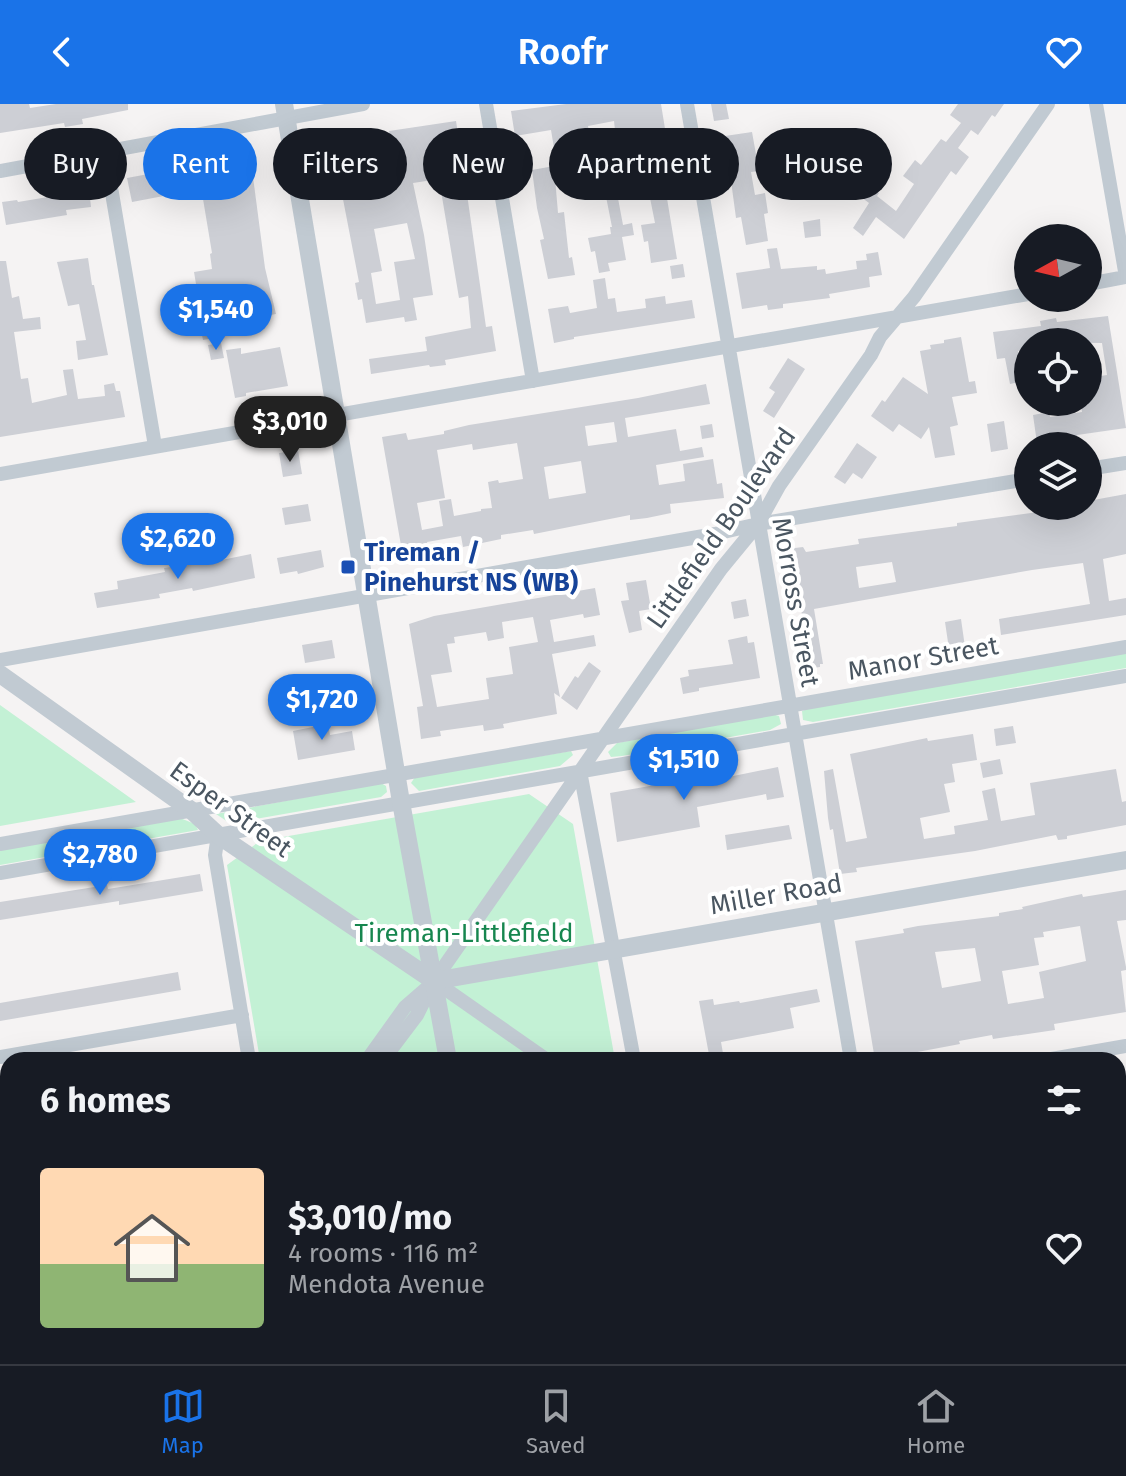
<!DOCTYPE html>
<html lang="en">
<head>
<meta charset="utf-8">
<style>
	body { margin:0; font-family:"Fira Sans",sans-serif; background:#20242c; color:#f1f3f6; height:100vh; display:flex; flex-direction:column; font-size:30px; white-space:nowrap }
	* { box-sizing:border-box; margin:0 }
	p { font-size:26px; color:#9ea1a6 }
	.icon { flex:none; width:44px; height:44px; fill:none; stroke:currentColor; stroke-width:2; stroke-linecap:round; stroke-linejoin:round }
	.map { position:relative; flex:1; overflow:hidden }
	.side { position:absolute; left:0px; top:948px; width:1126px; height:312px; display:flex; flex-direction:column; background:#171b24; border-radius:24px 24px 0 0; box-shadow:0 8px 32px #0002 }
	.side>* { flex:none }
	.banner { position:absolute; left:24px; top:24px; width:1078px; height:72px; display:flex; gap:16px }
	.needle { width:52px; rotate:262deg }
	.buttons { position:absolute; left:1014px; top:120px; display:grid; gap:16px }
	.buttons a { display:grid; place-items:center; width:88px; height:88px; border-radius:50%; background:#171b24; box-shadow:0 8px 32px #0002; font-size:40px }
	.price { position:absolute; translate:-50% -68px; padding:0 18px; border-radius:28px; background:#1a73e8; color:#fff; font-size:26px; line-height:52px; filter:drop-shadow(0 2px 4px #0008) }
	.price::after { content:''; position:absolute; left:50%; top:48px; width:24px; height:18px; margin-left:-12px; background:inherit; clip-path:polygon(0 0,100% 0,50% 100%) }
	.price.on { background:#222; color:#fff }
	ul { padding:0; list-style:none }
	li { display:flex; align-items:center; gap:24px; height:200px; padding:0 40px }
	li span { display:grid; place-items:center; flex:none; width:224px; height:160px; border-radius:8px; color:#555 }
	li>.icon { margin-inline-start:auto }
	span .icon { width:96px; height:96px; fill:#fffc; stroke-width:1 }
	li b { font-size:34px }
	h2 { display:flex; justify-content:space-between; align-items:center; height:96px; padding:0 40px; font-size:34px }
	.chip { padding:0 28px; border-radius:36px; background:#171b24; box-shadow:0 8px 32px #0002; font-size:28px; line-height:72px }
	.chip.on { background:#1a73e8; color:#fff }
	header { display:flex; justify-content:space-between; align-items:center; height:104px; padding:0 40px; background:#1a73e8; color:#fff; font-size:36px; font-weight:600 }
	.tab-bar { display:flex; justify-content:space-around; align-items:center; height:112px; border-top:2px solid #363941; background:#171b24; font-size:22px; color:#9ea1a6 }
	.tab-bar a { display:grid; justify-items:center; gap:4px }
	.tab-bar .on { color:#1a73e8 }
	.map>svg:first-child { display:block }
	.green { fill:#c3f1d5 }
	.building { fill:#cdcfd5; fill-rule:evenodd }
	.lines { fill:none; stroke-linecap:round; stroke-linejoin:round }
	.minor { stroke:#c1cad2; stroke-width:14 }
	.tertiary { stroke:#c1cad2; stroke-width:18 }
	.transit-dot { fill:#1a4fb4; stroke:#fff; stroke-width:3 }
	.labels { text-anchor:middle; stroke-width:8; stroke-linejoin:round; paint-order:stroke }
	.street-label { font-size:26px; fill:#4a5661; stroke:#fff }
	.transit-label { font-size:26px; font-weight:bold; fill:#164399; stroke:#fff; text-anchor:start }
	.park-label { font-size:26px; fill:#17864f; stroke:#fff }
</style>
</head>
<body>
<header><svg class="icon" aria-label="back" viewBox="0 0 24 24"><path d="M15 5l-7 7 7 7"/></svg>Roofr<svg class="icon" aria-label="heart" viewBox="0 0 24 24"><path d="M12 20l-8-8c-3-5 5-10 8-4 3-6 11-1 8 4z"/></svg></header>
<div class="map">
<svg width="1126" height="1260" viewBox="0 0 1126 1260">
	<rect width="100%" height="100%" fill="#f5f3f3"/>
	<!-- green -->
	<path class="green" d="M1126,549V564L813,618L803,616L802,607L810,604Z
		M0,601L136,698L0,722Z
		M772,610L779,612L781,620L770,626L622,652L611,653L608,648L617,639Z
		M571,647L573,651L560,662L419,687L411,679L415,673Z
		M381,679L386,682L387,688L381,693L239,718H228L216,710Z
		M529,690L573,720L615,956H260L227,761L260,737Z
		M180,714L195,720L198,726L0,761V746Z
		M1126,1145V1191L1118,1193V1146Z
		M544,1252H775L729,1260H540Z"/>
	<!-- building -->
	<path class="building" d="M0,0H29L30,4L56,0H128V6L82,15L83,20L65,23L64,19L0,29Z
		M566,0H661L667,37L660,38L664,63L662,64L677,155L651,159L648,137L644,138L641,121L655,119L649,89L641,91L640,85L617,89L623,121L632,119L634,131L622,133L626,156L608,159L610,167L599,169L595,147L591,148L588,134L611,130L610,123H612L598,52L628,47L625,25L615,26L614,17L588,22L593,49L556,56L551,26L515,32L511,7Z
		M711,0H726L729,15L714,17Z
		M958,0H1004L995,13L992,11L978,31L971,26L958,44L969,53L956,71L951,67L904,135L876,113L863,132L853,124L869,99L861,93L869,82L879,89L877,92L896,107L914,80L903,72L915,56L921,61L941,35L946,38L961,19L950,11Z
		M456,17L460,43L457,44L468,97L486,223L492,222L496,247L445,256L446,261L430,263L429,261L371,270L369,255L427,247L425,233L471,224L468,192L459,194L439,75L413,79L424,131L433,191L413,194L417,216L405,218L404,213L366,219L362,195L358,196L355,179L359,178L336,59L368,54L370,61L394,57L389,27ZM407,119L415,155L394,158L400,196L376,200L371,169L382,167L374,125Z
		M752,28L759,67L751,68L755,91L765,89L768,109L764,110L768,137L746,141L741,113L736,114L725,32Z
		M799,28L800,41L794,42L798,64L785,66L781,30Z
		M554,62L558,109L564,108L569,154L572,153L575,171L548,175L540,136L544,135L537,104L532,66Z
		M186,63L190,87L132,98L127,74Z
		M253,73L265,164L276,210L252,214L251,208L211,214L214,234L203,236L195,198H199L194,168L212,165L210,150L212,149L200,77L211,75L212,80Z
		M89,84L91,103L66,106L67,111L6,121L2,98L17,96L18,98L48,93L47,89Z
		M820,115L821,132L805,134L803,118Z
		M777,144L781,165L817,162V166L825,165L826,170L857,165L856,157L867,156L866,150L878,148L882,171L869,173L870,183L829,190L830,194L783,200V204L768,206L767,201L742,205L736,169L770,164L767,145Z
		M88,154L92,181H94L108,251L78,256L76,237L86,236L79,200L68,202L57,158Z
		M0,157H6L12,194L19,192L23,215L40,213L41,225L14,228L21,275L28,274L32,299L67,291L63,266L73,265L78,295L105,292L104,281L114,279L116,287H120L125,313L0,333Z
		M683,160L685,173L672,175L670,162Z
		M605,174L608,195L615,194L617,208L646,204L645,195L665,192L666,200L692,196L695,214L574,233V235L554,239L548,205L568,202L570,209L597,204L593,176Z
		M1108,212L1126,324L1077,331L1078,337L1061,339L1060,335L1037,339L1033,311L1049,308L1050,313L1082,308L1081,302L1088,301V274L1107,271L1102,239L1028,238V246L1018,247L1024,277L1010,280L1005,254L997,255L993,228L1041,222L1040,217L1056,214L1057,218Z
		M961,233L969,278L975,277L977,289L952,293L958,321L950,323L955,351L935,354L929,323L921,335L899,320L893,328L871,312L882,296L885,298L903,273L928,290L920,247L931,245L930,241L944,239V236Z
		M221,239L224,254L211,256L208,241Z
		M280,243L288,282L246,289V292L235,294L226,246L241,244V250Z
		M788,254L805,265L774,314L763,307L775,288L769,284Z
		M706,280L710,300L625,314L628,333L676,325L680,347L702,343L704,353L656,361L659,381L685,377L683,360L713,355L717,380L722,379L724,394L670,400L671,409L647,414L630,416V411L534,430L533,426L501,431V435L463,443L461,432L427,438L429,449L403,453L382,333L406,329L408,336L444,330V327L469,321L638,294ZM614,318L617,338L588,342L585,322ZM517,339L523,375L499,379L498,376L488,378L492,404L481,405V407L454,412L451,395L439,397L443,422L422,426L417,399L445,394L437,346L472,340L473,346ZM581,357L586,389L549,395L544,363Z
		M1004,317L1008,345L991,348L987,320Z
		M712,320L714,333L702,335L700,322Z
		M857,339L877,353L862,375L853,369L845,380L834,373Z
		M298,346L302,370L283,373L279,349Z
		M1126,390V450L1103,455L1109,497L1126,494V511L1001,531L999,515L1090,500L1083,459L1032,466L814,505L823,560H820V563L806,565L803,541H805L804,521L795,474L790,475L787,445L803,443L806,448L859,440L858,435L957,422V419L1031,409L1053,404L1052,402H1088V397ZM892,458L896,478L859,484L856,463Z
		M308,400L311,417L285,421L282,404Z
		M321,446L324,463L298,470L297,467L280,470L277,454Z
		M251,450L255,474L193,487L192,484L159,490L160,494L97,504L94,489L118,485L117,477L165,468L164,464L212,458Z
		M646,476L651,505L639,507L642,526L629,529L621,497L629,496L626,479Z
		M595,484L600,511L584,514L583,510L550,516L554,538L594,531L596,542L552,550L560,593L554,589L557,610L503,620L504,624L484,627L483,621L440,627L441,632L421,635L417,603L423,602L409,520L434,512ZM533,513L538,538L509,543L513,570L486,574L489,595L437,603L431,571L452,568L447,540L455,539L454,533L486,528L488,537L504,534L502,518Z
		M746,495L749,512L734,515L731,498Z
		M961,515L965,543L949,545L945,518Z
		M747,532L748,539L754,538L760,574L699,584V587L683,590L680,574L689,572L688,566L733,560L728,536Z
		M332,536L335,554L305,559L302,541Z
		M589,558L601,567L577,606L561,594L575,572L578,574Z
		M328,620L330,631L352,627L355,646L298,656L293,627Z
		M1013,622L1016,639L996,642L994,625Z
		M973,630L977,656L952,660L955,678L944,680L950,708L920,714L924,735L955,730L954,722L988,716L982,687L995,684L1001,717L1035,711L1030,679L1116,665L1122,698L1126,697V721L1067,732V735L1058,736L1056,731L975,747L856,764L857,768L840,770L833,725L830,726L828,714L824,667L833,665L846,738L867,734L850,650L927,634L928,637Z
		M1000,655L1003,670L983,674L980,659Z
		M778,663L784,693L767,696L766,690L697,703L700,723L617,738L610,689L695,674L696,677L704,678Z
		M789,721L792,735L727,746L725,731Z
		M200,770L203,787L119,801V797L0,816V798L107,781L108,785Z
		M1126,786V816L1117,817L1126,863V866L1121,867L1126,908L1054,920L1055,926L993,935L992,931L959,937L960,940L875,956L855,837L904,829L903,825L918,822L999,812V809L1023,805L1022,803L1067,793L1082,790L1083,793ZM1080,822L1086,857L1039,868L1044,894L1008,900L1002,867L1039,861L1034,834L1044,833L1043,828ZM975,844L981,877L942,884L935,848Z
		M178,868L181,886L0,917V899Z
		M817,885L820,898L790,904L794,924L721,938L724,955L710,956L699,897L713,895L714,901L739,897L740,899Z"/>
	<g class="lines">
		<!-- minor -->
		<path class="minor" d="M486,0L533,277
			M687,0L851,956
			M1096,0L1126,173
			M105,48L155,342
			M0,67L363,0
			M1088,180L1126,173
			M1088,365L1126,359
			M0,370L1028,190
			M0,556L715,430L758,420L1028,375
			M580,667L634,956
			M218,731L215,751L249,956
			M0,740L1126,543
			M0,769L1126,572
			M434,877L547,956
			M0,953L242,911
			M367,956L405,903L428,883
			M383,956L417,911L434,877L721,465L758,420L779,382L871,251L880,233L914,193L1048,0
			M1046,956L1126,942
			M0,1139L8,1138
			M905,1252L907,1260
			M966,1252L977,1260
			M164,1260L169,1252"/>
		<!-- tertiary -->
		<path class="tertiary" d="M284,0L401,698L448,956
			M0,570L191,706L218,731L434,877
			M434,877L1126,756
			M1118,1140L1126,1139
			M1118,1200L1126,1199
			M465,1260L492,1252
			M767,1260L817,1252"/>
	</g>
	<!-- markers -->
	<rect class="transit-dot" x="340" y="455" width="16" height="16" rx="4"/>
	<g class="labels">
		<!-- street labels -->
		<g class="street-label">
			<text transform="translate(721 424) rotate(-55)" y="9">Littlefield Boulevard</text>
			<text transform="translate(796 498) rotate(80)" y="9">Morross Street</text>
			<text transform="translate(923 554) rotate(-10)" y="9">Manor Street</text>
			<text transform="translate(231 705) rotate(36)" y="9">Esper Street</text>
			<text transform="translate(776 790) rotate(-10)" y="9">Miller Road</text>
		</g>
		<!-- transit labels -->
		<g class="transit-label">
			<text x="364" y="457">Tireman /<tspan x="364" dy="30">Pinehurst NS (WB)</tspan></text>
		</g>
		<!-- park labels -->
		<g class="park-label">
			<text x="464" y="838">Tireman-Littlefield</text>
		</g>
	</g>
</svg>
<div class="buttons">
<a><svg class="needle" viewBox="-14 -14 28 28"><path d="M0-13l5 13h-10z" fill="#e53935"/><path d="M0 13l5-13h-10z" fill="#9ea1a6"/></svg></a>
<a><svg class="icon" aria-label="locate" viewBox="0 0 24 24"><circle cx="12" cy="12" r="6"/><path d="M12 2v4M12 18v4M2 12h4M18 12h4"/></svg></a>
<a><svg class="icon" aria-label="layers" viewBox="0 0 24 24"><path d="M12 4l9 5-9 5-9-5zM3 14l9 5 9-5"/></svg></a>
</div>
<b class="price" style="left:216px;top:248px">$1,540</b>
<b class="price on" style="left:290px;top:360px">$3,010</b>
<b class="price" style="left:178px;top:477px">$2,620</b>
<b class="price" style="left:322px;top:638px">$1,720</b>
<b class="price" style="left:684px;top:698px">$1,510</b>
<b class="price" style="left:100px;top:793px">$2,780</b>
<div class="banner">
<a class="chip">Buy</a>
<a class="chip on">Rent</a>
<a class="chip">Filters</a>
<a class="chip">New</a>
<a class="chip">Apartment</a>
<a class="chip">House</a>
</div>
<section class="side">
<h2>6 homes<svg class="icon" aria-label="filters" viewBox="0 0 24 24"><path d="M4 7h16M4 17h16"/><circle cx="9" cy="7" r="2"/><circle cx="15" cy="17" r="2"/></svg></h2>
<ul>
<li><span style="background:linear-gradient(#ffd9b3 60%,#8fb573 0)"><svg class="icon" aria-label="home" viewBox="0 0 24 24"><path d="M3 11l9-7 9 7M6 9v11h12V9"/></svg></span><div><b>$3,010/mo</b><p>4 rooms · 116 m²</p><p>Mendota Avenue</p></div><svg class="icon" aria-label="heart" viewBox="0 0 24 24"><path d="M12 20l-8-8c-3-5 5-10 8-4 3-6 11-1 8 4z"/></svg></li>
</ul>
</section>
</div>
<nav class="tab-bar">
<a class="on"><svg class="icon" aria-label="map" viewBox="0 0 24 24"><path d="M3 6l6-2 6 2 6-2v14l-6 2-6-2-6 2zM9 4v14M15 6v14"/></svg>Map</a>
<a><svg class="icon" aria-label="saved" viewBox="0 0 24 24"><path d="M7 4h10v16l-5-4-5 4z"/></svg>Saved</a>
<a><svg class="icon" aria-label="home" viewBox="0 0 24 24"><path d="M3 11l9-7 9 7M6 9v11h12V9"/></svg>Home</a>
</nav>
</body>
</html>
